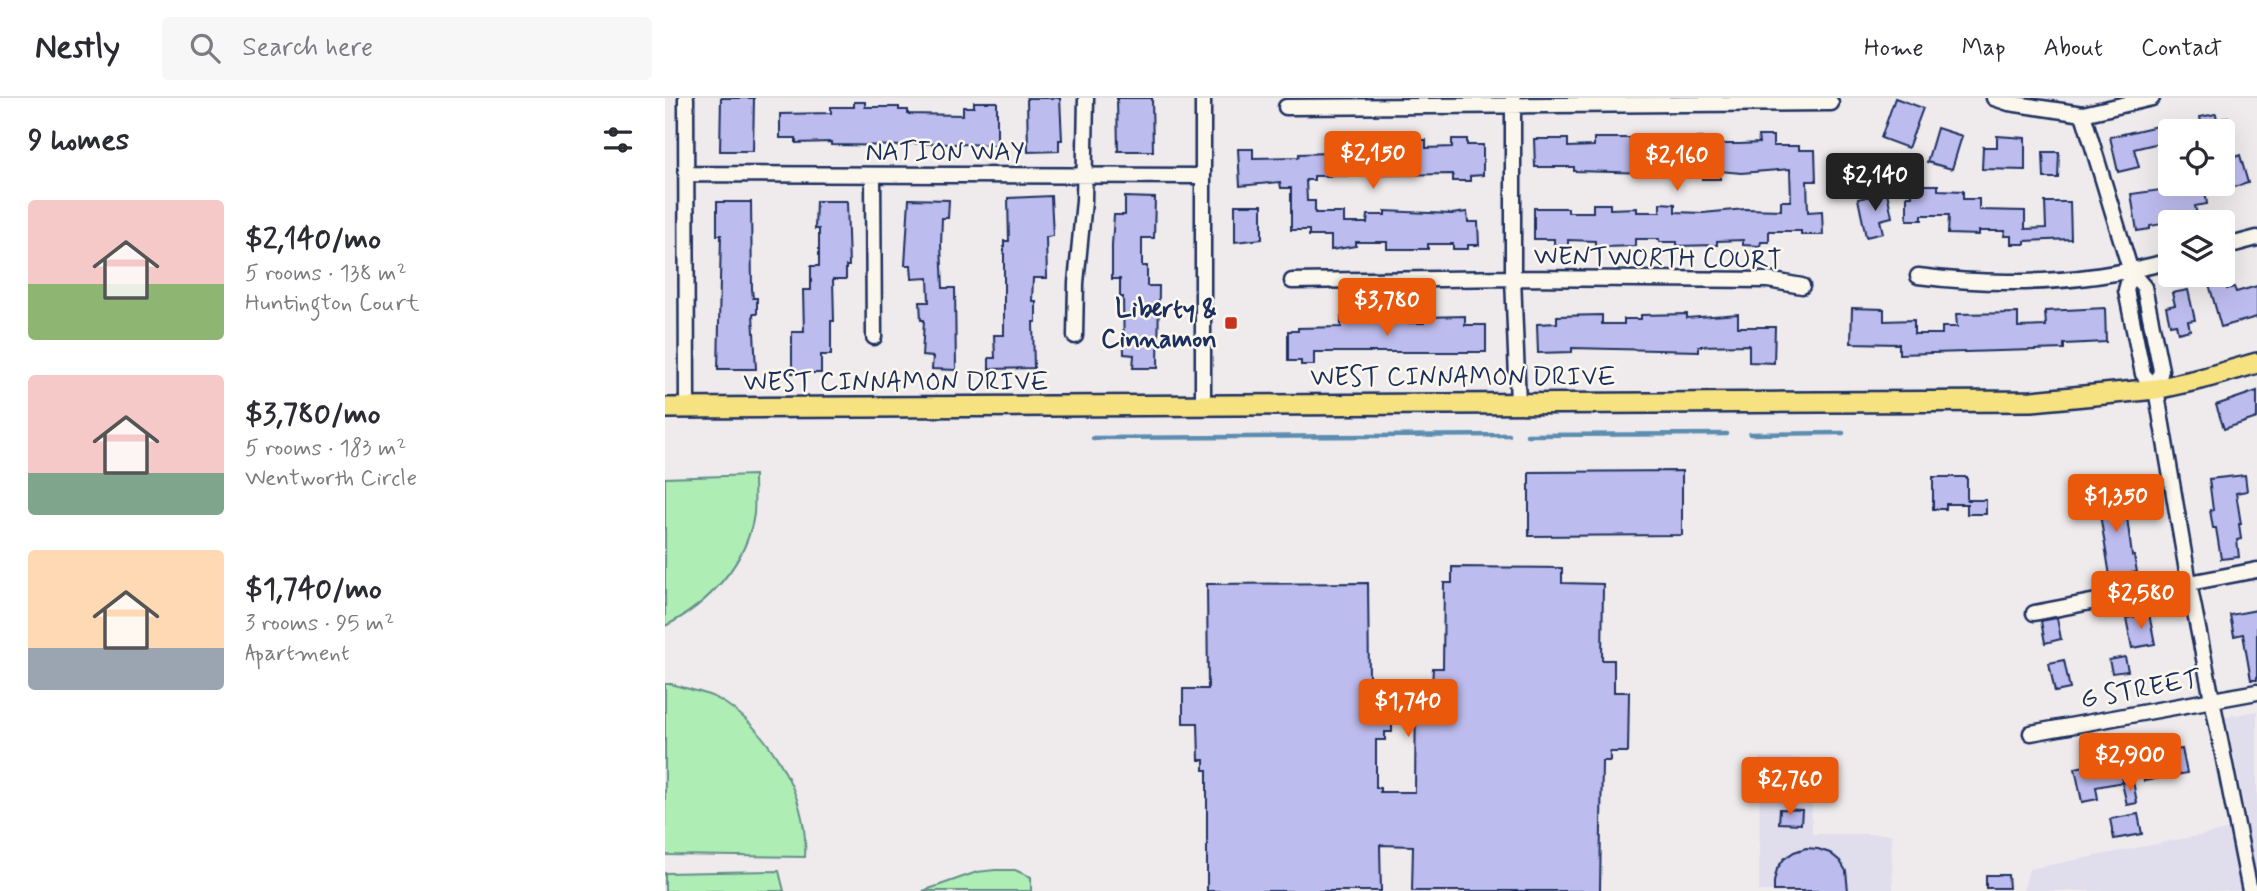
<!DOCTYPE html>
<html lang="en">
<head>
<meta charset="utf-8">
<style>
	body { margin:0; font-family:Mynerve,sans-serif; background:#f7f7f7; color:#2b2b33; height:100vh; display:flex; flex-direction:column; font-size:26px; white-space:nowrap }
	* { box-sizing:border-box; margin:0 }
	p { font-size:23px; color:#7c7c81 }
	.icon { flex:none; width:38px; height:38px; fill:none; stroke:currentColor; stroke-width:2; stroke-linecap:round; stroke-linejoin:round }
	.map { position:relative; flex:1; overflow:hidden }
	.drawer { display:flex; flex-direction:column; background:#fff; width:665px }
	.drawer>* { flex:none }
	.fabs { position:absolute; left:1493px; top:21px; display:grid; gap:14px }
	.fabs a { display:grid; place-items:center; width:77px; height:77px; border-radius:7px; background:#fff; box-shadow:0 7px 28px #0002; font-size:35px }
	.price { position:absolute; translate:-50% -60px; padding:0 16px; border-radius:7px; background:#ea580c; color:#fff; font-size:23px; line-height:46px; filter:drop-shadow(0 2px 4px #0008) }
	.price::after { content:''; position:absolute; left:50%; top:42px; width:21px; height:16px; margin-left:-10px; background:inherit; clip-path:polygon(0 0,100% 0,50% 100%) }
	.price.on { background:#222; color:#fff }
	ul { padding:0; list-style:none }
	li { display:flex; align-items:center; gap:21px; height:175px; padding:0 28px }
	li span { display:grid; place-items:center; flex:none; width:196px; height:140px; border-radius:7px; color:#555 }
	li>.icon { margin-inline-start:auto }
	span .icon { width:84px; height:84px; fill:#fffc; stroke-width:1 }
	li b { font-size:30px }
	h2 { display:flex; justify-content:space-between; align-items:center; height:84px; padding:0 28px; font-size:30px }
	header { display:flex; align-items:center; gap:42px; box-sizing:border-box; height:98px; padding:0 35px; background:#fff; border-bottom:2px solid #e1e1e2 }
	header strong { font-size:33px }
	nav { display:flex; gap:38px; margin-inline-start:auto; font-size:24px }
	.search { width:490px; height:63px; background:#f7f7f7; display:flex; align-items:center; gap:18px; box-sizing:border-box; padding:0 24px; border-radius:7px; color:#7c7c81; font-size:26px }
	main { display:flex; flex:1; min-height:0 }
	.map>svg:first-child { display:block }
	.built { fill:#e0dded }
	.green { fill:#aeedb4; stroke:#648e89; stroke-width:2 }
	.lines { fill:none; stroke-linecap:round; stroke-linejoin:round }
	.stream { stroke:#5b8db0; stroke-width:4.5 }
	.building { fill:#bdbcee; stroke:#1b2f5e; stroke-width:2 }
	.minor-casing { stroke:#1b2f5e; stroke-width:19 }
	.major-casing { stroke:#1b2f5e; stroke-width:24 }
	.minor { stroke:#fbf7ec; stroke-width:14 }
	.major { stroke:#f6e281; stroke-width:19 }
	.poi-dot { fill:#c8321e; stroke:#fbf7ec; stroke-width:2.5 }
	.labels { text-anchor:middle; stroke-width:5; stroke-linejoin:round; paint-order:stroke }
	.street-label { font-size:26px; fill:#1b2f5e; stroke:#fbf7ec }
	.poi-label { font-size:26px; font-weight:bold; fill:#1b2f5e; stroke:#fbf7ec; text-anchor:end }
</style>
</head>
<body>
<header>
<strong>Nestly</strong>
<div class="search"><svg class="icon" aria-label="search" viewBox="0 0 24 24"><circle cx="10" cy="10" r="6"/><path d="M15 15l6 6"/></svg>Search here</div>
<nav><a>Home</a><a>Map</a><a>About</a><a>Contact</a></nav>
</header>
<main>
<section class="drawer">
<h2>9 homes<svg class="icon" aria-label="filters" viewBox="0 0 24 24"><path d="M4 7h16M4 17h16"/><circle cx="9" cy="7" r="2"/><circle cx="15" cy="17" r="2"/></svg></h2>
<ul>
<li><span style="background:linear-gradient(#f6c9c9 60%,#8fb573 0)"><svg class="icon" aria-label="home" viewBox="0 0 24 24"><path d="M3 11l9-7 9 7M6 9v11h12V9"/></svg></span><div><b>$2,140/mo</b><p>5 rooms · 138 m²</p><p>Huntington Court</p></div></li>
<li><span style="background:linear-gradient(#f6c9c9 70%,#7fa58c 0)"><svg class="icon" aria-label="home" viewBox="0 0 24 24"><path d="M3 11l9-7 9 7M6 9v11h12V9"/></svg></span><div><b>$3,780/mo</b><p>5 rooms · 183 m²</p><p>Wentworth Circle</p></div></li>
<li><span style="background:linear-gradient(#ffd9b3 70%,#9aa5b1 0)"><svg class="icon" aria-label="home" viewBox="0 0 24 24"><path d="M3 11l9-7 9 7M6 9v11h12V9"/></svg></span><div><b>$1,740/mo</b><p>3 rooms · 95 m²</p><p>Apartment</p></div></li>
</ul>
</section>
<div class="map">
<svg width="1592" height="793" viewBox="0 0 1592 793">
	<rect width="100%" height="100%" fill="#efebec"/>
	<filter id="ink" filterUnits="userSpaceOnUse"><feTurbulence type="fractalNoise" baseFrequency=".0143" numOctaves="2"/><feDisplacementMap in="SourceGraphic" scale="14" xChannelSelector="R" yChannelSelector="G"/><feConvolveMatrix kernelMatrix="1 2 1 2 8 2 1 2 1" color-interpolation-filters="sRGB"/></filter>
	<g filter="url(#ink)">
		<!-- built -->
		<path class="built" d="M1592,613V793H1358L1364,771L1583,728L1561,619Z
			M1095,660H1146L1147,736H1226L1228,793H1094Z"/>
		<!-- green -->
		<path class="green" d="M89,377C89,390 90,404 89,416C82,465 43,507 0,528V380Z
			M0,586H7C21,591 40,594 53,601C105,631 144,700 140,759L0,757Z
			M330,772H350L366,779V793H258L312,774Z
			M114,773L119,793H0V775Z"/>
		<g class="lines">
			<!-- stream -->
			<path class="stream" d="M1085,336L1178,335
				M862,337L1062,336
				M428,340L844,337"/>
		</g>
		<!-- building -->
		<path class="building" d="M56,0H89L88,53H55Z
			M362,0H395L397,42H394V53L363,54Z
			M452,0H487L488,53H453Z
			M1230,0L1258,10L1243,50L1216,40Z
			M189,4H200V9H234V12H243V16L298,17V9H309V4H332V47L244,45V48L166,47V44L131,45V40H115V16L166,15V9H189Z
			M1551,16L1554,33H1538L1535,19Z
			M1563,19L1570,59L1575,57L1583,85L1558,92V20Z
			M1505,25V73H1501L1494,45L1469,51L1474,69L1453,74L1445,39Z
			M1272,30L1297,38L1287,71L1262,64Z
			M1093,38H1108V48H1134V52H1150L1151,83H1142L1143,114L1157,113L1158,137H1136V133H1104V144H1096L1095,148L1078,147V142L1052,143V147L1012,148V144H994V141H970V148L940,149H930V143L903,142V150H889V141H869V110H903V114H928V106H945V111L972,110V114H995V105L1010,106V114L1038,115L1080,111L1116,112V103H1126L1125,71L1076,75L1055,73V81H1037V68L986,69V75L909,73V69H870L869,41H903V49L929,48V40H970V45H993L992,40H1050V46H1075L1094,45Z
			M1332,38L1360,40V72L1317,71L1318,49H1332Z
			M787,41H802V47H818V77L805,78V83H788V76L649,78V82H641L642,103H650V115H679V125H702L703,117H720V113L787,116L802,114L803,124H813L814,147H803V151H788V146H763V151H722V144H691V148L666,152V138H644V132H626V90H616L615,84L575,88L573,51H588V60L634,59V56L664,55V43H679V51H702V46H722V43L738,42H761V50L787,49Z
			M1378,54H1394L1393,80H1379Z
			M1539,86L1542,106L1530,108L1533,120L1485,128V131L1472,133L1466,96Z
			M1247,87H1273V92L1298,93V101H1314V112L1360,113V131L1381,130L1380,104H1405L1406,141L1360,143V146H1346V138H1339L1340,133H1314V137L1283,136L1284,117H1257V122H1242V98H1247Z
			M1222,94L1227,119L1215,122L1218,135L1201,139L1193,101Z
			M386,98L388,138L381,139L382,180H368L367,203H371V224H368L369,270L324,271V260H330L329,237H339V143H344L343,100Z
			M460,99L490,100L489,140H477V168H482V188H494L493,270H468L469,257L459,256L458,199H455V181H447V147L449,117H460Z
			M244,101L284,102L283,120H277L276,147L278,190H290L291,272L267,271L268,259L257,258L259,222H256L255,204H264L263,180L247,181L246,167H240Z
			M151,103H182L184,168H181V181H168L169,223H166V257H156V275H127V234H139L138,192H146V168H154V131H150Z
			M52,104H86L87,191L88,200H92V216H88L91,271H53L56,137H52Z
			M570,107H597V141L570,144Z
			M1560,182L1562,191L1569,189L1571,194L1592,188V219L1556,229L1544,186Z
			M1523,192L1530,222L1523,223L1525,232L1513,235L1511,226L1505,227L1501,209L1510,207L1507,195Z
			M1187,210L1219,211V223L1249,222V236H1277V229H1292L1291,216L1353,215V229L1381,228L1380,213L1440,210L1441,244L1399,246V251L1234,256V246L1186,245Z
			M1022,216V220L1073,216V229H1110L1109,265L1084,264V247L1034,248V253L907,250V254L873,255L872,226L892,225V218L937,217V226H959V221H976V217Z
			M800,218V227H821V254H649V267H636V263H623V233H633V230L676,229V219H718L719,225H759V219Z
			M1592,293V320L1559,331L1551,307Z
			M1017,373V437L864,438V374Z
			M1580,377L1582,393L1571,395L1576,426H1574L1576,441L1572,442L1574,459L1556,461L1551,430H1548L1545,412H1548L1544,381Z
			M1268,379H1302V402H1321V416H1302V406H1281V411H1268Z
			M1459,396L1467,458H1469L1472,474L1445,478L1435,416L1431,417L1429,400Z
			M787,469L897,470V485L938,486L937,562H949V594H964L963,654H945V663H937L935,793H747L748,748L715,747L716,793H542V672H539V662H534L533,625H518V591H543L542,486L703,485L704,579H712V585H727V634H720V642H711V690H715V694H750L751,586L767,587L768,570H778L779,485H787Z
			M1592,512V582H1586L1578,536L1569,538L1565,517Z
			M1484,516L1490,546L1467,550L1461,520Z
			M1392,520L1396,541L1380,545L1376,523Z
			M1460,559L1463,573L1447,575L1444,562Z
			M1399,562L1405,591L1390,594L1384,565Z
			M1487,642L1489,656L1517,651L1522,675L1479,683L1472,644Z
			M1454,661L1458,684L1431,689L1433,701L1417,704L1410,670Z
			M1468,683L1472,705L1462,707L1457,685Z
			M1115,711L1137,712L1136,726L1114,725Z
			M1473,716L1477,736L1449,741L1445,721Z
			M1141,750L1153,751L1165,755L1175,763L1181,773L1183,793H1109V784L1112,771L1119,761L1129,754Z
			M1321,777H1343L1344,790H1321Z"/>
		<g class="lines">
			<defs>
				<path id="minor" d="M21,0L22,310
					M1329,0L1344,5L1418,16L1487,0
					M848,1V180L853,305
					M621,9L1166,5
					M1418,16L1466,174L1479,189L1496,272L1491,291L1524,485L1585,793
					M21,76L538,78
					M208,77L209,239
					M1558,149L1592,140
					M1466,174L1461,192L1478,276L1491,291
					M1253,178C1337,189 1423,185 1505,163
					M627,183L848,180L1103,182L1137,188
					M410,238L411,185L419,103L421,0
					M538,306V0
					M1369,515L1592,472
					M1366,635L1592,594"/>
				<path id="major" d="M0,310L1367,303L1491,291L1536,281L1592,265"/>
			</defs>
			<!-- minor casing -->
			<use href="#minor" class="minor-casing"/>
			<!-- major casing -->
			<use href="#major" class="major-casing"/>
			<!-- minor -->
			<use href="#minor" class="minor"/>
			<!-- major -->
			<use href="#major" class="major"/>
		</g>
	</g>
	<!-- markers -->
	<rect class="poi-dot" x="559" y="218" width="14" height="14" rx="3.5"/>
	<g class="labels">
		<!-- street labels -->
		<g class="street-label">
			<text x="280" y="62">NATION WAY</text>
			<text transform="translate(993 159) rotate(1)" y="9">WENTWORTH COURT</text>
			<text x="798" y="287">WEST CINNAMON DRIVE</text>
			<text x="231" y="292">WEST CINNAMON DRIVE</text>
			<text transform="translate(1475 590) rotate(-10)" y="9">G STREET</text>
		</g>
		<!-- poi labels -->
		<g class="poi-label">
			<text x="552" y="219">Liberty &amp;<tspan x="552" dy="30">Cinnamon</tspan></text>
		</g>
	</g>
</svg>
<div class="fabs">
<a><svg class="icon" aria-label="locate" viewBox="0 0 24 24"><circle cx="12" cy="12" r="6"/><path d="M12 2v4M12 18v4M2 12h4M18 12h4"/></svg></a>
<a><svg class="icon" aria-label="layers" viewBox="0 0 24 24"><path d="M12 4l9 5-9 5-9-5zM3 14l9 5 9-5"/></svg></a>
</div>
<b class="price" style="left:708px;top:93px">$2,150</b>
<b class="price" style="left:1012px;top:95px">$2,160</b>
<b class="price on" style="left:1210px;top:115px">$2,140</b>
<b class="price" style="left:722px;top:240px">$3,780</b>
<b class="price" style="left:1451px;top:436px">$1,350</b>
<b class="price" style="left:1476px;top:533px">$2,580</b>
<b class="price" style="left:743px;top:641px">$1,740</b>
<b class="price" style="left:1465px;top:695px">$2,900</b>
<b class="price" style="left:1125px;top:719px">$2,760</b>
</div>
</main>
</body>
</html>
